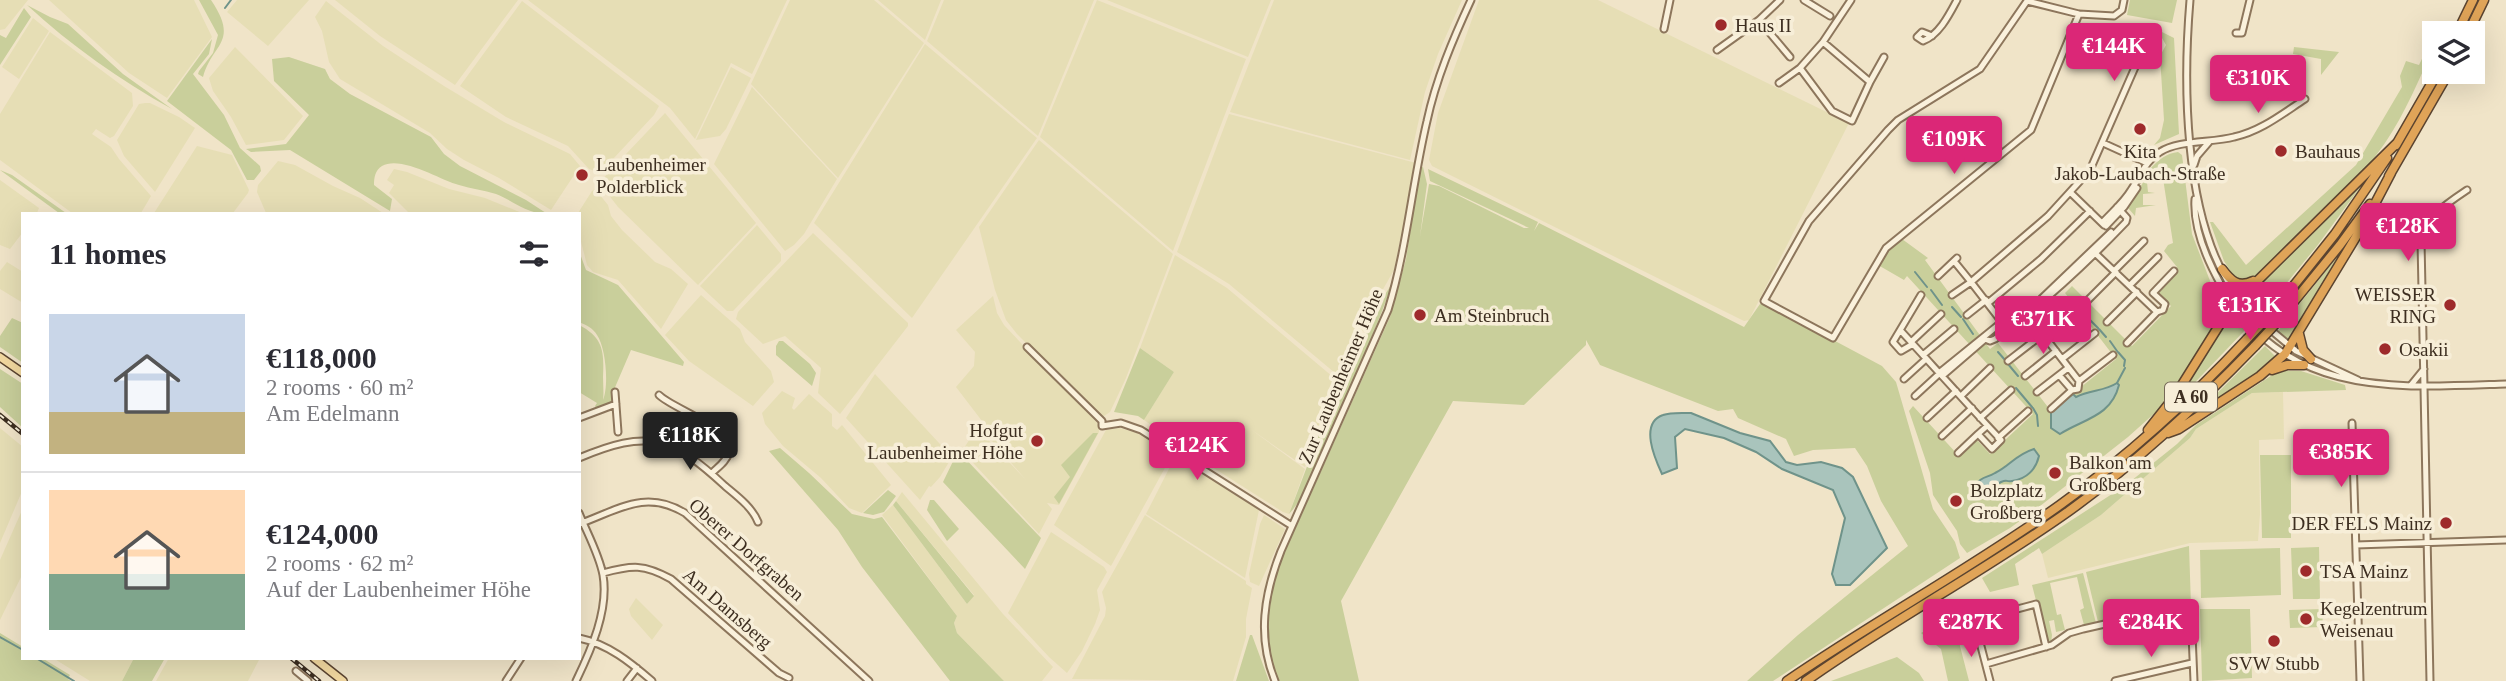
<!DOCTYPE html>
<html lang="en">
<head>
<meta charset="utf-8">
<style>
	body { margin:0; font-family:"Times New Roman",serif; background:#f7f7f7; color:#2b2b33; height:100vh; display:flex; flex-direction:column; font-size:26px; white-space:nowrap }
	* { box-sizing:border-box; margin:0 }
	p { font-size:23px; color:#7c7c81 }
	.icon { flex:none; width:38px; height:38px; fill:none; stroke:currentColor; stroke-width:2; stroke-linecap:round; stroke-linejoin:round }
	.map { position:relative; flex:1; overflow:hidden }
	.panel { position:absolute; left:21px; top:212px; width:560px; height:448px; display:flex; flex-direction:column; background:#fff; border-radius:0px; box-shadow:0 7px 28px #0002 }
	.panel>* { flex:none }
	.buttons { position:absolute; left:2422px; top:21px; display:grid; gap:14px }
	.buttons a { display:grid; place-items:center; width:63px; height:63px; border-radius:0px; background:#fff; box-shadow:0 7px 28px #0002; font-size:35px }
	.price { position:absolute; translate:-50% -60px; padding:0 16px; border-radius:7px; background:#db2777; color:#fff; font-size:23px; line-height:46px; filter:drop-shadow(0 2px 4px #0008) }
	.price::after { content:''; position:absolute; left:50%; top:42px; width:21px; height:16px; margin-left:-10px; background:inherit; clip-path:polygon(0 0,100% 0,50% 100%) }
	.price.active { background:#222; color:#fff }
	ul { padding:0; list-style:none }
	li { display:flex; align-items:center; gap:21px; height:175px; padding:0 28px }
	li+li { border-top:2px solid #e1e1e2 }
	li span { display:grid; place-items:center; flex:none; width:196px; height:140px; border-radius:0px; color:#555 }
	li>.icon { margin-inline-start:auto }
	span .icon { width:84px; height:84px; fill:#fffc; stroke-width:1 }
	li b { font-size:30px }
	h2 { display:flex; justify-content:space-between; align-items:center; height:84px; padding:0 28px; font-size:30px }
	.map>svg:first-child { display:block }
	.farmland { fill:#e6deb5 }
	.green { fill:#c9cf9b }
	.water { fill:#a9c4bc; stroke:#6f938a; stroke-width:2 }
	.lines { fill:none; stroke-linecap:round; stroke-linejoin:round }
	.stream { stroke:#6f938a; stroke-width:2 }
	.minor-casing { stroke:#8d765c; stroke-width:9 }
	.major-casing { stroke:#5b4430; stroke-width:10 }
	.highway-casing { stroke:#5b4430; stroke-width:11 }
	.minor { stroke:#faf1dc; stroke-width:5 }
	.major { stroke:#f3d9a0; stroke-width:7 }
	.highway { stroke:#e0a458; stroke-width:8 }
	.rail-casing { stroke:#3d2e20; stroke-width:4.5 }
	.rail { stroke:#f7eed8; stroke-width:2; stroke-dasharray:5; stroke-linecap:butt }
	.highway-bridge-casing { stroke:#5b4430; stroke-width:11; stroke-linecap:butt }
	.highway-bridge { stroke:#e0a458; stroke-width:8 }
	.poi-dot { fill:#9e2a2b; stroke:#f7eed8; stroke-width:2.5 }
	.labels { text-anchor:middle; stroke-width:7; stroke-linejoin:round; paint-order:stroke }
	.shield { fill:#f7eed8; stroke:#756857; stroke-width:2 }
	.shield-label { font-size:18px; font-weight:bold; fill:#3d2e20 }
	.poi-label { font-size:19px; fill:#3d2e20; stroke:#f7eed8; text-anchor:start }
	.street-label { font-size:19px; fill:#3d2e20; stroke:#f7eed8 }
</style>
</head>
<body>
<div class="map">
<svg width="2506" height="681" viewBox="0 0 2506 681">
	<rect width="100%" height="100%" fill="#f0e4c8"/>
	<!-- farmland -->
	<path class="farmland" d="M0,0H28L5,29L0,30Z
		M49,0H194L212,37L167,98L129,73Z
		M237,0H309L268,46L227,12Z
		M335,0H518L455,85L380,36Z
		M528,0H787L752,74L731,63L695,139L670,108Z
		M790,0H874L924,43L838,178L751,84Z
		M878,0H941L925,40Z
		M944,0H1094L1038,136L927,41Z
		M1097,0L1246,59L1173,251L1040,137Z
		M1107,0H1271L1248,57Z
		M1274,0H1462L1438,54L1425,92L1410,160L1230,112Z
		M1479,0H1598L1849,123L1749,320L1744,321L1432,166L1429,160L1438,113Z
		M326,1L383,46L444,86L504,122L570,154L580,166L551,210L499,178L464,160L447,149L430,133L340,79L329,62L322,31L315,17Z
		M522,1L659,106L654,115L600,173L589,169L568,146L506,117L460,86Z
		M33,18L49,31L19,79L2,67Z
		M50,32L132,93L133,106L114,136L110,138L96,129L92,134L111,147L119,159L151,196L141,213H72L0,160V114Z
		M925,44L1037,138L912,318L814,223Z
		M235,47L303,116L284,140L246,145L231,117L213,91L209,78Z
		M731,67L751,78L726,129L720,136L696,140Z
		M752,87L837,179L804,234L794,245L785,251L714,164Z
		M145,103H150L179,117L195,128L155,192L124,156L117,140L139,104Z
		M665,113L756,223L698,285L618,207L601,185L602,180L607,174Z
		M1229,114L1416,163L1394,270L1374,305L1341,378L1229,284L1177,252Z
		M1039,140L1173,254L1126,378L1110,412L1101,418L1017,334L1006,320L995,290L979,227Z
		M197,146L232,155L249,190L248,193L233,213H154Z
		M278,161L295,165L333,186L360,198L383,213H266L257,192L258,185Z
		M394,169L407,172L449,189L485,198L522,213H409L389,193L394,185L387,180Z
		M0,180L39,208L37,213L23,214V232L10,249L0,245Z
		M595,189L608,205L611,216L622,230L655,262L671,269L688,284L661,329L618,280L593,272L587,265L579,234L578,213L592,191Z
		M757,225L781,254V261L733,311H727L700,286Z
		M813,233L908,323V326L840,414L818,393L821,368L785,336L763,344L736,319L738,312Z
		M1175,255L1227,288L1339,382L1326,407L1305,467L1249,428L1305,469L1289,514L1283,512L1209,465L1144,420L1174,372L1140,348Z
		M7,262L23,272V303L0,289V271Z
		M701,295L740,329L745,342L771,371L774,382L753,406L689,361L665,335Z
		M993,296L997,313L1004,325L1100,426L1099,432L1059,505L1047,503L1052,509L1039,534L962,451L977,428L1026,480L992,441L995,438L956,387L974,366L975,352L956,330Z
		M875,374L952,457L940,477L931,487L929,486L920,500L846,418Z
		M782,391L795,398L792,408L794,410L809,394L832,414V426L837,430L842,425L891,485L862,513L849,508L821,478L783,446L765,424L762,413Z
		M2283,392L2284,439L2259,440L2260,514L2258,541L2190,543L2048,578L2042,554L2101,515L2190,438L2196,429L2252,393Z
		M0,428L23,447V489L0,543Z
		M1120,428L1137,433L1172,455L1111,566L1054,525L1106,430Z
		M1175,457L1259,510L1245,578L1146,514Z
		M902,492L1003,614L1053,667L1042,681H1004L957,633L954,623L957,616L882,515L893,505L967,604L974,595L896,501Z
		M23,508V573L0,620V560Z
		M1145,515L1246,581V584L1252,588L1246,619V637L1233,681L1072,679L1105,616L1106,608L1102,592Z
		M1264,515L1285,529L1259,586L1250,582L1249,574L1260,524Z
		M1051,532L1104,567L1107,572L1097,590L1100,610L1095,624L1082,651L1067,673L1049,657L1008,613Z
		M636,598L663,625L652,640L631,616L629,609Z
		M53,658H134L122,681H90Z
		M169,658H260L248,681H156Z"/>
	<!-- green -->
	<path class="green" d="M199,0H211C240,43 212,43 203,77L198,74L199,71L213,53L218,35Z
		M2130,0H2177L2172,23L2127,15Z
		M27,5L50,17L68,24L123,74L172,109C121,81 70,45 27,5Z
		M24,8L31,17L0,65V35L6,38Z
		M2158,30L2174,38L2179,134L2154,145L2160,138L2164,120L2160,56L2166,45L2162,38L2154,34Z
		M2434,34V47C2419,79 2405,114 2385,143C2350,194 2301,234 2257,276L2246,281L2235,278L2224,261L2210,222H2213L2246,265L2356,165L2402,87L2400,76L2406,61L2419,65Z
		M212,39L209,54L193,74L224,115L240,148L260,166L261,171L254,180H247L231,150L167,101Z
		M2294,47L2339,52L2321,75V59L2293,54Z
		M289,57L325,69L330,79L350,94L431,137L444,154L460,166L526,200L546,213C526,214 514,201 496,194C484,190 471,189 459,185C440,180 401,155 382,166C375,170 374,178 374,185L392,199L390,211L290,150L251,152L246,149L286,144L309,115L274,81L272,59Z
		M2178,152L2182,155L2192,234L2222,312L2220,319L2166,403L2128,437L2035,510L2010,528L1967,553L1960,544L1957,531L1933,495L1930,473L1909,411L1913,406L1958,455L1976,439L1990,454L2033,414L1907,276L1904,280L1878,265L1885,254L1902,239L1928,258L1925,260L1990,349L1998,343L2051,411L2116,359L2065,293L2072,286L2132,346L2171,306L2156,291L2177,267L2164,251L2168,245L2173,243L2162,172L2156,173L2150,169C2158,160 2167,153 2178,152Z
		M1423,167L1427,184L1420,236L1429,184L1439,186L1524,228H1529L1430,181L1428,169L1538,222L1534,231L1539,223L1744,327L1760,304L1764,303L1882,366L1896,382L1933,509L1955,542L1960,558L1773,681H1747L1798,635L1908,546L1881,501L1867,466L1855,448L1813,450L1794,456L1786,439L1738,418L1733,409L1718,411L1600,365L1586,340V345L1524,405L1453,401L1341,601L1359,681H1277C1265,645 1265,611 1275,574L1390,317L1406,259L1420,168Z
		M0,170L12,175L66,213H59Z
		M2148,174L2151,181L2147,182L2148,192L2155,193L2143,194V205H2156L2136,208L2135,216L2128,208Z
		M2367,178L2317,246L2266,308L2259,313L2248,301L2247,295Z
		M2357,232L2290,340H2288L2278,331Z
		M579,251L586,270L618,285L684,362L683,366L631,350L613,392L614,401L597,410L595,406L597,403L579,392V325C604,338 604,352 603,377C603,385 604,393 603,400C609,386 606,348 597,335C593,328 586,325 579,322Z
		M1393,282C1373,337 1350,389 1326,442C1316,465 1307,495 1289,514L1330,406L1384,296Z
		M2230,316L2236,317L2247,328L2183,395L2181,394Z
		M12,318L23,323V363L0,347V336Z
		M779,341H783L810,364L816,373L812,386L776,355V346Z
		M2265,346L2278,359L2199,411Z
		M1140,348L1174,372L1144,420L1138,416L1114,412Z
		M2283,368L2284,371H2301L2345,385L2346,390L2252,393L2196,429L2190,438L2101,515L2042,554L2039,548L2015,564L2019,585L1990,592L1982,578L2126,485L2177,444L2196,425Z
		M0,369L23,384V428L0,407Z
		M1093,433H1098L1059,504L1054,497L1070,477L1061,465Z
		M780,448L809,473L852,514L874,519L882,517L957,616L954,623L957,633L1004,681H950L862,567L838,530L769,451Z
		M958,451L1041,538L1025,569L943,482Z
		M2260,455H2291V538H2262Z
		M888,490L896,496L884,512L873,515L863,513Z
		M930,500H934L959,529L947,541L927,510Z
		M896,501L974,596L967,604L893,505Z
		M2189,546L2191,606L2181,602L2098,622L2086,572Z
		M2319,547L2320,599H2293L2291,548Z
		M2280,548L2281,595L2201,598L2200,550Z
		M2083,573L2096,623L2084,625L2080,610L2084,608L2077,577L2050,583L2057,615L2061,614L2065,630L2056,632L2054,620L2049,621L2052,635L2051,643H2047L2032,585Z
		M2200,609H2250L2252,678L2202,681Z
		M2322,609L2323,627L2290,628L2289,610Z
		M1952,615L1969,681H1948L1941,649L1921,633Z
		M0,633L23,647V658H42L70,675L68,679L71,681H0Z
		M1250,635H1252L1269,681H1236Z
		M1897,657L1919,673L1924,681H1831Z
		M134,658H165L152,681H122Z"/>
	<!-- water -->
	<path class="water" d="M2117,383L2119,385C2111,417 2083,419 2060,434L2051,428V411L2073,394L2076,397C2090,390 2105,391 2117,383Z
		M1691,413L1740,433L1770,441L1786,462L1797,465L1821,462L1842,468L1853,477L1887,548L1850,585H1836L1832,574L1845,518L1833,490L1782,469L1756,452L1724,438L1685,429L1675,437L1677,468L1662,474C1655,459 1639,423 1663,415C1671,412 1683,413 1691,413Z
		M2034,449L2039,456C2036,469 2027,479 2012,481C2005,482 2008,479 2001,482C1993,486 1991,492 1981,493L1976,484C1982,476 1987,478 1995,473C2010,466 2015,455 2034,449Z"/>
	<g class="lines">
		<!-- stream -->
		<path class="stream" d="M225,8L231,0
			M1915,272L1927,287
			M1931,290L1942,305
			M2070,298L2078,307
			M1952,307L1961,317
			M2079,309L2087,317
			M1963,319L1973,334
			M2089,319L2098,328
			M2099,329L2106,337
			M2110,341L2117,351
			M1998,352L2005,360
			M2118,352L2125,360L2124,366
			M2008,364L2018,376
			M2117,383L2125,368
			M2016,388L2032,407
			M2033,408L2037,415L2038,426
			M0,637L23,650
			M36,658L74,681"/>
		<defs>
			<path id="minor" d="M1804,0L1830,16
				M2190,0C2183,83 2184,209 2228,282C2235,293 2243,302 2251,311
				M2079,14L2031,130L1886,248L1833,338L1764,301L1809,221L1888,130L1898,120L1980,69L2027,1L2079,14L2114,16L2122,10L2124,0
				M1759,20L1790,57
				M1664,29L1670,0
				M2236,33H2242L2250,0
				M1932,36L1922,32L1917,37L1923,41C1939,35 1949,15 1957,0
				M1823,42L1870,82L1852,121L1832,111L1800,68L1823,42L1851,0
				M1717,50L1759,20L1780,0
				M1870,82L1884,57
				M1779,83L1800,68
				M2103,143L2147,163
				M2194,165L2197,156L2209,142
				M2071,193L2104,225
				M2195,199C2193,228 2207,260 2221,285C2286,398 2393,388 2506,384
				M2102,223C2112,212 2124,202 2131,190C2141,176 2145,161 2160,152C2178,140 2212,143 2234,137C2261,131 2282,114 2305,99
				M2106,226L2124,207L2137,188
				M2096,254L2157,312
				M2115,270L2144,241
				M1938,276L1957,258
				M2130,285L2158,257
				M2153,293L2174,271
				M1952,295L1971,282L1954,261
				M2086,302L2116,272
				M1988,303L2041,259L2090,211
				M2027,314L2079,381
				M1967,315L1986,300
				M2260,321L2296,351L2358,380
				M2107,322L2137,292
				M2005,326L2041,299L2111,232
				M2008,330L1971,282L2048,216L2090,170L2150,33
				M1901,331C1934,367 1967,404 2001,440L1992,449L1978,434L1987,426
				M2045,337L2077,310
				M1911,342L1941,314
				M2127,343L2157,312L2163,310L2165,304L2153,293
				M1913,344L1901,351L1893,342L1921,295
				M1027,347L1102,421V426L1121,423L1141,430L1292,526
				M1923,355L1954,329
				M2062,359L2095,333
				M2008,361L2043,334
				M1939,373L2002,322
				M2059,375L2072,390L2078,389L2079,381L2113,355
				M1942,376L1985,339L1990,341L1995,339C2043,304 2085,265 2126,222L2127,218L2117,207
				M2025,376L2056,351
				M1904,379L1926,359
				M2411,385L2424,369
				M615,392L618,432
				M2037,392L2068,368
				M659,395C671,408 736,429 729,452C727,461 718,467 712,473
				M1915,396L1940,373
				M1961,396L1990,368
				M2051,409L2072,390
				M579,418L616,404
				M1927,418L1956,391
				M1980,418L2011,390
				M2352,423L2360,681
				M1942,436L1972,408
				M1998,438L2028,411
				M1958,453L1978,434
				M579,458C648,429 671,436 725,486C737,496 752,507 758,522
				M579,524C618,510 645,489 685,513L869,681
				M2356,545L2506,540
				M603,573C632,565 644,564 671,579L779,673L789,678
				M1977,631L1990,681
				M579,638C608,644 630,662 652,681
				M1965,638L2006,612L2036,604L2046,647
				M1986,664L2052,645L2069,633L2083,629L2184,606L2191,611L2194,681
				M296,671L308,681
				M506,681L521,658
				M576,681C591,650 609,610 603,575C599,554 587,533 579,513
				M627,681L637,668
				M1275,681C1257,637 1264,594 1281,551L1388,310C1407,248 1412,184 1427,121C1436,79 1453,39 1471,0
				M2115,681L2192,663
				M2430,681L2421,241C2427,216 2446,204 2467,190"/>
			<path id="major" d="M0,357L23,373
				M314,658L343,681"/>
			<path id="highway" d="M2457,33L2473,0
				M2468,33L2484,0
				M2396,145L2438,72
				M2389,176L2449,72
				M2222,269C2231,281 2238,288 2253,281
				M2222,287L2225,315
				M2236,308H2243L2257,318
				M2272,313L2335,234L2387,158
				M2279,320L2340,245L2370,204
				M2299,334L2303,350L2311,359
				M2272,370L2287,365H2304
				M2148,430L2175,396L2225,316L2236,308L2242,296L2397,143
				M2168,433L2179,429L2260,376L2285,354L2368,217L2391,173
				M1787,681C1876,620 1972,568 2060,505C2128,456 2190,400 2247,339
				M1806,681C1891,621 1983,572 2069,511C2136,463 2197,406 2255,346"/>
		</defs>
		<!-- minor casing -->
		<use href="#minor" class="minor-casing"/>
		<!-- major casing -->
		<use href="#major" class="major-casing"/>
		<!-- highway casing -->
		<use href="#highway" class="highway-casing"/>
		<!-- minor -->
		<use href="#minor" class="minor"/>
		<!-- major -->
		<use href="#major" class="major"/>
		<!-- highway -->
		<use href="#highway" class="highway"/>
		<defs>
			<path id="rail" d="M0,415L23,434
				M291,658L319,681"/>
		</defs>
		<!-- rail casing -->
		<use href="#rail" class="rail-casing"/>
		<!-- rail -->
		<use href="#rail" class="rail"/>
		<defs>
			<path id="highway-bridge" d="M2247,339L2272,313
				M2255,346L2279,320"/>
		</defs>
		<!-- highway-bridge casing -->
		<use href="#highway-bridge" class="highway-bridge-casing"/>
		<!-- highway-bridge -->
		<use href="#highway-bridge" class="highway-bridge"/>
	</g>
	<!-- markers -->
	<g class="poi-dot">
		<circle cx="1721" cy="25" r="7"/>
		<circle cx="2140" cy="129" r="7"/>
		<circle cx="2281" cy="151" r="7"/>
		<circle cx="582" cy="175" r="7"/>
		<circle cx="2450" cy="305" r="7"/>
		<circle cx="1420" cy="315" r="7"/>
		<circle cx="2385" cy="349" r="7"/>
		<circle cx="1037" cy="441" r="7"/>
		<circle cx="2055" cy="473" r="7"/>
		<circle cx="1956" cy="501" r="7"/>
		<circle cx="2446" cy="523" r="7"/>
		<circle cx="2306" cy="571" r="7"/>
		<circle cx="2306" cy="619" r="7"/>
		<circle cx="2274" cy="641" r="7"/>
	</g>
	<g class="labels">
		<!-- shield labels -->
		<rect class="shield" x="2165" y="382.5" width="52" height="29" rx="5"/>
		<g class="shield-label">
			<text x="2191" y="403">A 60</text>
		</g>
		<!-- poi labels -->
		<g class="poi-label">
			<text x="1735" y="32">Haus II</text>
			<text x="2140" y="158" text-anchor="middle">Kita<tspan x="2140" dy="22">Jakob-Laubach-Straße</tspan></text>
			<text x="2295" y="158">Bauhaus</text>
			<text x="596" y="171">Laubenheimer<tspan x="596" dy="22">Polderblick</tspan></text>
			<text x="2436" y="301" text-anchor="end">WEISSER<tspan x="2436" dy="22">RING</tspan></text>
			<text x="1434" y="322">Am Steinbruch</text>
			<text x="2399" y="356">Osakii</text>
			<text x="1023" y="437" text-anchor="end">Hofgut<tspan x="1023" dy="22">Laubenheimer Höhe</tspan></text>
			<text x="2069" y="469">Balkon am<tspan x="2069" dy="22">Großberg</tspan></text>
			<text x="1970" y="497">Bolzplatz<tspan x="1970" dy="22">Großberg</tspan></text>
			<text x="2432" y="530" text-anchor="end">DER FELS Mainz</text>
			<text x="2320" y="578">TSA Mainz</text>
			<text x="2320" y="615">Kegelzentrum<tspan x="2320" dy="22">Weisenau</tspan></text>
			<text x="2274" y="670" text-anchor="middle">SVW Stubb</text>
		</g>
		<!-- street labels -->
		<g class="street-label">
			<text transform="translate(1340 376) rotate(-67)" y="7">Zur Laubenheimer Höhe</text>
			<text transform="translate(747 549) rotate(41)" y="7">Oberer Dorfgraben</text>
			<text transform="translate(728 608) rotate(41)" y="7">Am Damsberg</text>
		</g>
	</g>
</svg>
<div class="buttons">
<a><svg class="icon" aria-label="layers" viewBox="0 0 24 24"><path d="M12 4l9 5-9 5-9-5zM3 14l9 5 9-5"/></svg></a>
</div>
<b class="price" style="left:2114px;top:83px">€144K</b>
<b class="price" style="left:2258px;top:115px">€310K</b>
<b class="price" style="left:1954px;top:176px">€109K</b>
<b class="price" style="left:2408px;top:263px">€128K</b>
<b class="price" style="left:2250px;top:342px">€131K</b>
<b class="price" style="left:2043px;top:356px">€371K</b>
<b class="price active" style="left:690px;top:472px">€118K</b>
<b class="price" style="left:1197px;top:482px">€124K</b>
<b class="price" style="left:2341px;top:489px">€385K</b>
<b class="price" style="left:1971px;top:659px">€287K</b>
<b class="price" style="left:2151px;top:659px">€284K</b>
<section class="panel">
<h2>11 homes<svg class="icon" aria-label="filters" viewBox="0 0 24 24"><path d="M4 7h16M4 17h16"/><circle cx="9" cy="7" r="2"/><circle cx="15" cy="17" r="2"/></svg></h2>
<ul>
<li><span style="background:linear-gradient(#c9d6e8 70%,#c2b280 0)"><svg class="icon" aria-label="home" viewBox="0 0 24 24"><path d="M3 11l9-7 9 7M6 9v11h12V9"/></svg></span><div><b>€118,000</b><p>2 rooms · 60 m²</p><p>Am Edelmann</p></div></li>
<li><span style="background:linear-gradient(#ffd9b3 60%,#7fa58c 0)"><svg class="icon" aria-label="home" viewBox="0 0 24 24"><path d="M3 11l9-7 9 7M6 9v11h12V9"/></svg></span><div><b>€124,000</b><p>2 rooms · 62 m²</p><p>Auf der Laubenheimer Höhe</p></div></li>
</ul>
</section>
</div>
</body>
</html>
